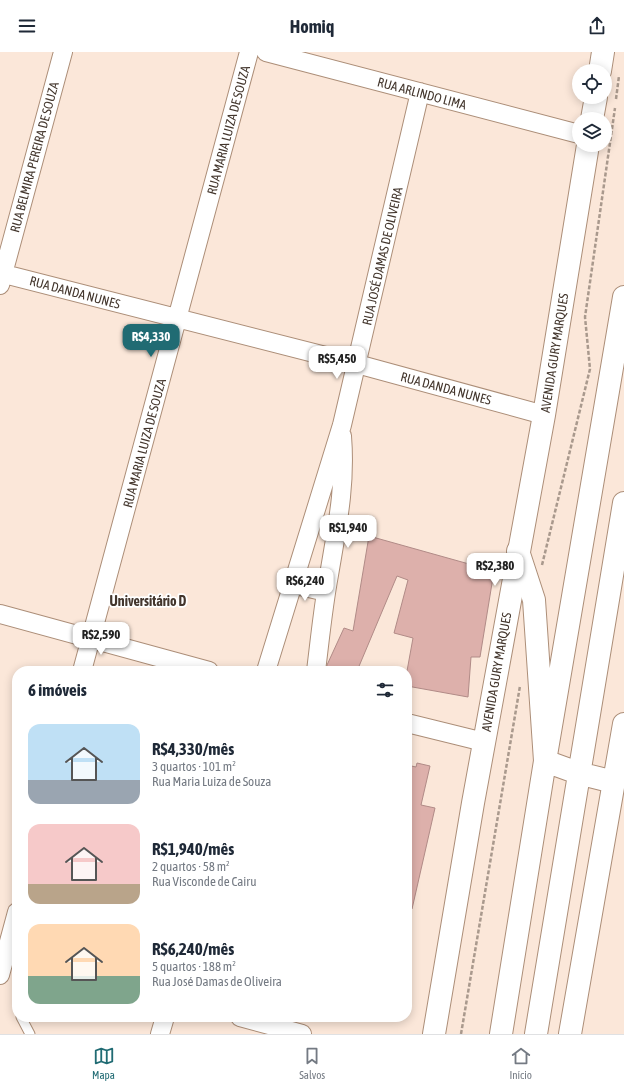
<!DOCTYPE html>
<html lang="pt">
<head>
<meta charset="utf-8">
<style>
	body { margin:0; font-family:"Asap Condensed",sans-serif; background:#f2f2f3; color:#1f2937; height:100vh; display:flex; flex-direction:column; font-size:15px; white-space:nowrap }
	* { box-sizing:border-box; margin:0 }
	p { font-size:13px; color:#747a83 }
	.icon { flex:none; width:22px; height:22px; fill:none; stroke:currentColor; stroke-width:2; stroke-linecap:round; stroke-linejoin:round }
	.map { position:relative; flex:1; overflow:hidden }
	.panel { position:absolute; left:12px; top:614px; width:400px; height:356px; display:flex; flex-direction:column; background:#fff; border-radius:16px; box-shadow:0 2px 10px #0003 }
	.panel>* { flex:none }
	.buttons { position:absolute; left:572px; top:12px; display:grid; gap:8px }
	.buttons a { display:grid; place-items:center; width:40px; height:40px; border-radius:50%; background:#fff; box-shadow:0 2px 10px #0003; font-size:20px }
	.price { position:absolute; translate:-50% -34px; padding:0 9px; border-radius:8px; background:#fff; color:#222; font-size:13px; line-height:26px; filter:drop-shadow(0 1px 2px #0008) }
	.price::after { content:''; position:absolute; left:50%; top:24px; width:12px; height:9px; margin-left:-6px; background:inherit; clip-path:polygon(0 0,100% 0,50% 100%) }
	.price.current { background:#206b73; color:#fff }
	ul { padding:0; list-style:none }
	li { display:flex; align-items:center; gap:12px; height:100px; padding:0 16px }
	li span { display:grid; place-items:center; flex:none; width:112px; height:80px; border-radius:12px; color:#555 }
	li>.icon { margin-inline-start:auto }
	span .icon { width:48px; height:48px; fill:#fffc; stroke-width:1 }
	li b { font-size:17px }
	h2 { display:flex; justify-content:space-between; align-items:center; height:48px; padding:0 16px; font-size:17px }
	header { display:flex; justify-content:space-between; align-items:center; height:52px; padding:0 16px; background:#fff; font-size:18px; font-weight:700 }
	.dock { display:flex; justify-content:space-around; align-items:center; height:56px; border-top:1px solid #e0e1e3; background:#fff; font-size:11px; color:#747a83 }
	.dock a { display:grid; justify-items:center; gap:2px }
	.dock .current { color:#206b73 }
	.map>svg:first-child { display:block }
	.building { fill:#ddb0ab; stroke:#b18b87 }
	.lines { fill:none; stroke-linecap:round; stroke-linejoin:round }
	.service-casing { stroke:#ac8e78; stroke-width:11 }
	.minor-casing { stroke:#ac8e78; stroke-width:20 }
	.secondary-casing { stroke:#ac8e78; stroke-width:24 }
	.primary-casing { stroke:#ac8e78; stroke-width:24 }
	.path { stroke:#a9998d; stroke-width:2.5; stroke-dasharray:4 2; stroke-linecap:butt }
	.service { stroke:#fff; stroke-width:9 }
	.minor { stroke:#fff; stroke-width:18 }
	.secondary { stroke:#fff; stroke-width:22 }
	.primary { stroke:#fff; stroke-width:22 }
	.labels { text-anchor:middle; stroke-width:3.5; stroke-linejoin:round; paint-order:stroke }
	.street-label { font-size:13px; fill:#43362d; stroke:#fff }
	.neighbourhood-label { font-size:14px; font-weight:bold; fill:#43362d; stroke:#fff }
</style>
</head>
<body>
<header><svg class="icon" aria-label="menu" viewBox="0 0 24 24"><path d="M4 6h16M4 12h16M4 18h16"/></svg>Homiq<svg class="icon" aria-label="share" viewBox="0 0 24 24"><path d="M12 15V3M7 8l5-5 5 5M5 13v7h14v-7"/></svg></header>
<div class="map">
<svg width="624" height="982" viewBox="0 0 624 982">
	<rect width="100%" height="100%" fill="#fbe7d9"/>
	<!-- building -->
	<path class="building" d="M369,484L494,519L480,605H471L468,645L407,634V619L413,586L394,581L408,528L397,524L357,619H327V613L344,576L353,579Z
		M417,711L430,714L421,753L435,756L412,857L407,856V713L416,715Z"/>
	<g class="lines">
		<defs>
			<path id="service" d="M21,965L30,982"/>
			<path id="minor" d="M266,0L579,82
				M0,221L357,312L544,363
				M0,233L63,0
				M292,532L326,540
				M0,562L209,619
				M82,619L249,0
				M266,619L342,373L420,40
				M316,619C320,587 323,555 329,523C337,475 346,433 342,384
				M407,671L484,690
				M0,923L17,860
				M240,965L302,982
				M160,982L165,965"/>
			<path id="secondary" d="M600,19L603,0
				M592,67L596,45
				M434,982L473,751L544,363L588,93
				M570,982L624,672"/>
			<path id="primary" d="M518,499L534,548L545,709L578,721L614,730
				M501,982L545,709L624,245
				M536,982L624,451"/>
		</defs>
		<!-- service casing -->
		<use href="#service" class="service-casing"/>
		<!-- minor casing -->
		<use href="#minor" class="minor-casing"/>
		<!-- secondary casing -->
		<use href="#secondary" class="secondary-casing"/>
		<!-- primary casing -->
		<use href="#primary" class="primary-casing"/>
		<!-- path -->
		<path class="path" d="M616,47L619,24
			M542,513L590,317L585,265L615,56
			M461,982L520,634"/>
		<!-- service -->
		<use href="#service" class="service"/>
		<!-- minor -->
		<use href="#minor" class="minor"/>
		<!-- secondary -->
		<use href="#secondary" class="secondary"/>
		<!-- primary -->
		<use href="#primary" class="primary"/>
	</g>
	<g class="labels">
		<!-- street labels -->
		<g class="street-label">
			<text transform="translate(422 41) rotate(15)" y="5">RUA ARLINDO LIMA</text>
			<text transform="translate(228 78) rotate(-75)" y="5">RUA MARIA LUIZA DE SOUZA</text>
			<text transform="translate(34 105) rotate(-75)" y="5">RUA BELMIRA PEREIRA DE SOUZA</text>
			<text transform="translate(382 204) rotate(-77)" y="5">RUA JOSÉ DAMAS DE OLIVEIRA</text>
			<text transform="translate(75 240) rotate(15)" y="5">RUA DANDA NUNES</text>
			<text transform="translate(554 301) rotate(-81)" y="5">AVENIDA GURY MARQUES</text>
			<text transform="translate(446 336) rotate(15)" y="5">RUA DANDA NUNES</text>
			<text transform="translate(144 391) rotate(-75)" y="5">RUA MARIA LUIZA DE SOUZA</text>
			<text transform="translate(496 620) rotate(-80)" y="5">AVENIDA GURY MARQUES</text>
		</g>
		<!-- neighbourhood labels -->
		<g class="neighbourhood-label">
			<text x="148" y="554">Universitário D</text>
		</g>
	</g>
</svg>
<div class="buttons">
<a><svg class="icon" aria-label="locate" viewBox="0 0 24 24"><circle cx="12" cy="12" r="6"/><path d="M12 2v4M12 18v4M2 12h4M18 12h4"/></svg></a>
<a><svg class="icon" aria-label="layers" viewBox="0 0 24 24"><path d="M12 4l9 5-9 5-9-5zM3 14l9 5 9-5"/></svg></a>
</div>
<b class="price current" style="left:151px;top:306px">R$4,330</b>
<b class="price" style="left:337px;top:328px">R$5,450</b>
<b class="price" style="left:348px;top:497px">R$1,940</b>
<b class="price" style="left:495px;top:535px">R$2,380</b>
<b class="price" style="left:305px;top:550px">R$6,240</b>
<b class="price" style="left:101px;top:604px">R$2,590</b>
<section class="panel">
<h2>6 imóveis<svg class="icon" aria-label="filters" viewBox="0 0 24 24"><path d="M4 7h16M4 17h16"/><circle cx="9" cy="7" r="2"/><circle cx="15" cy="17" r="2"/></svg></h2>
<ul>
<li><span style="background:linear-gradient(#bfe0f5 70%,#9aa5b1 0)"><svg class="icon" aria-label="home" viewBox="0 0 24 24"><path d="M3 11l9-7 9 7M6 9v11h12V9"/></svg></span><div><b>R$4,330/mês</b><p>3 quartos · 101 m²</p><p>Rua Maria Luiza de Souza</p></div></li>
<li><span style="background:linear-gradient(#f6c9c9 75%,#b9a48a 0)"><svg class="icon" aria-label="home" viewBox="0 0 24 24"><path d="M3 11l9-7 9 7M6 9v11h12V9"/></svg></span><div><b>R$1,940/mês</b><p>2 quartos · 58 m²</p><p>Rua Visconde de Cairu</p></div></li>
<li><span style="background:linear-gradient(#ffd9b3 65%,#7fa58c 0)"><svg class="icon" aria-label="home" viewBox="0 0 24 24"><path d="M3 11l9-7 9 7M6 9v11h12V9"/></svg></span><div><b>R$6,240/mês</b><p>5 quartos · 188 m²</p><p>Rua José Damas de Oliveira</p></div></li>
</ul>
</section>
</div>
<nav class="dock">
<a class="current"><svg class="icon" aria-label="map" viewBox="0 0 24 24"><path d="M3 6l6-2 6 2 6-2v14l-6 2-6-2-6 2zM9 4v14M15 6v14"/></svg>Mapa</a>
<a><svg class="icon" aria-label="saved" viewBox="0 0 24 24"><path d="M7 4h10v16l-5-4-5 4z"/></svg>Salvos</a>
<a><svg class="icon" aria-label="home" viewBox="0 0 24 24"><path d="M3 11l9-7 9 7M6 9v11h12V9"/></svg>Início</a>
</nav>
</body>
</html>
